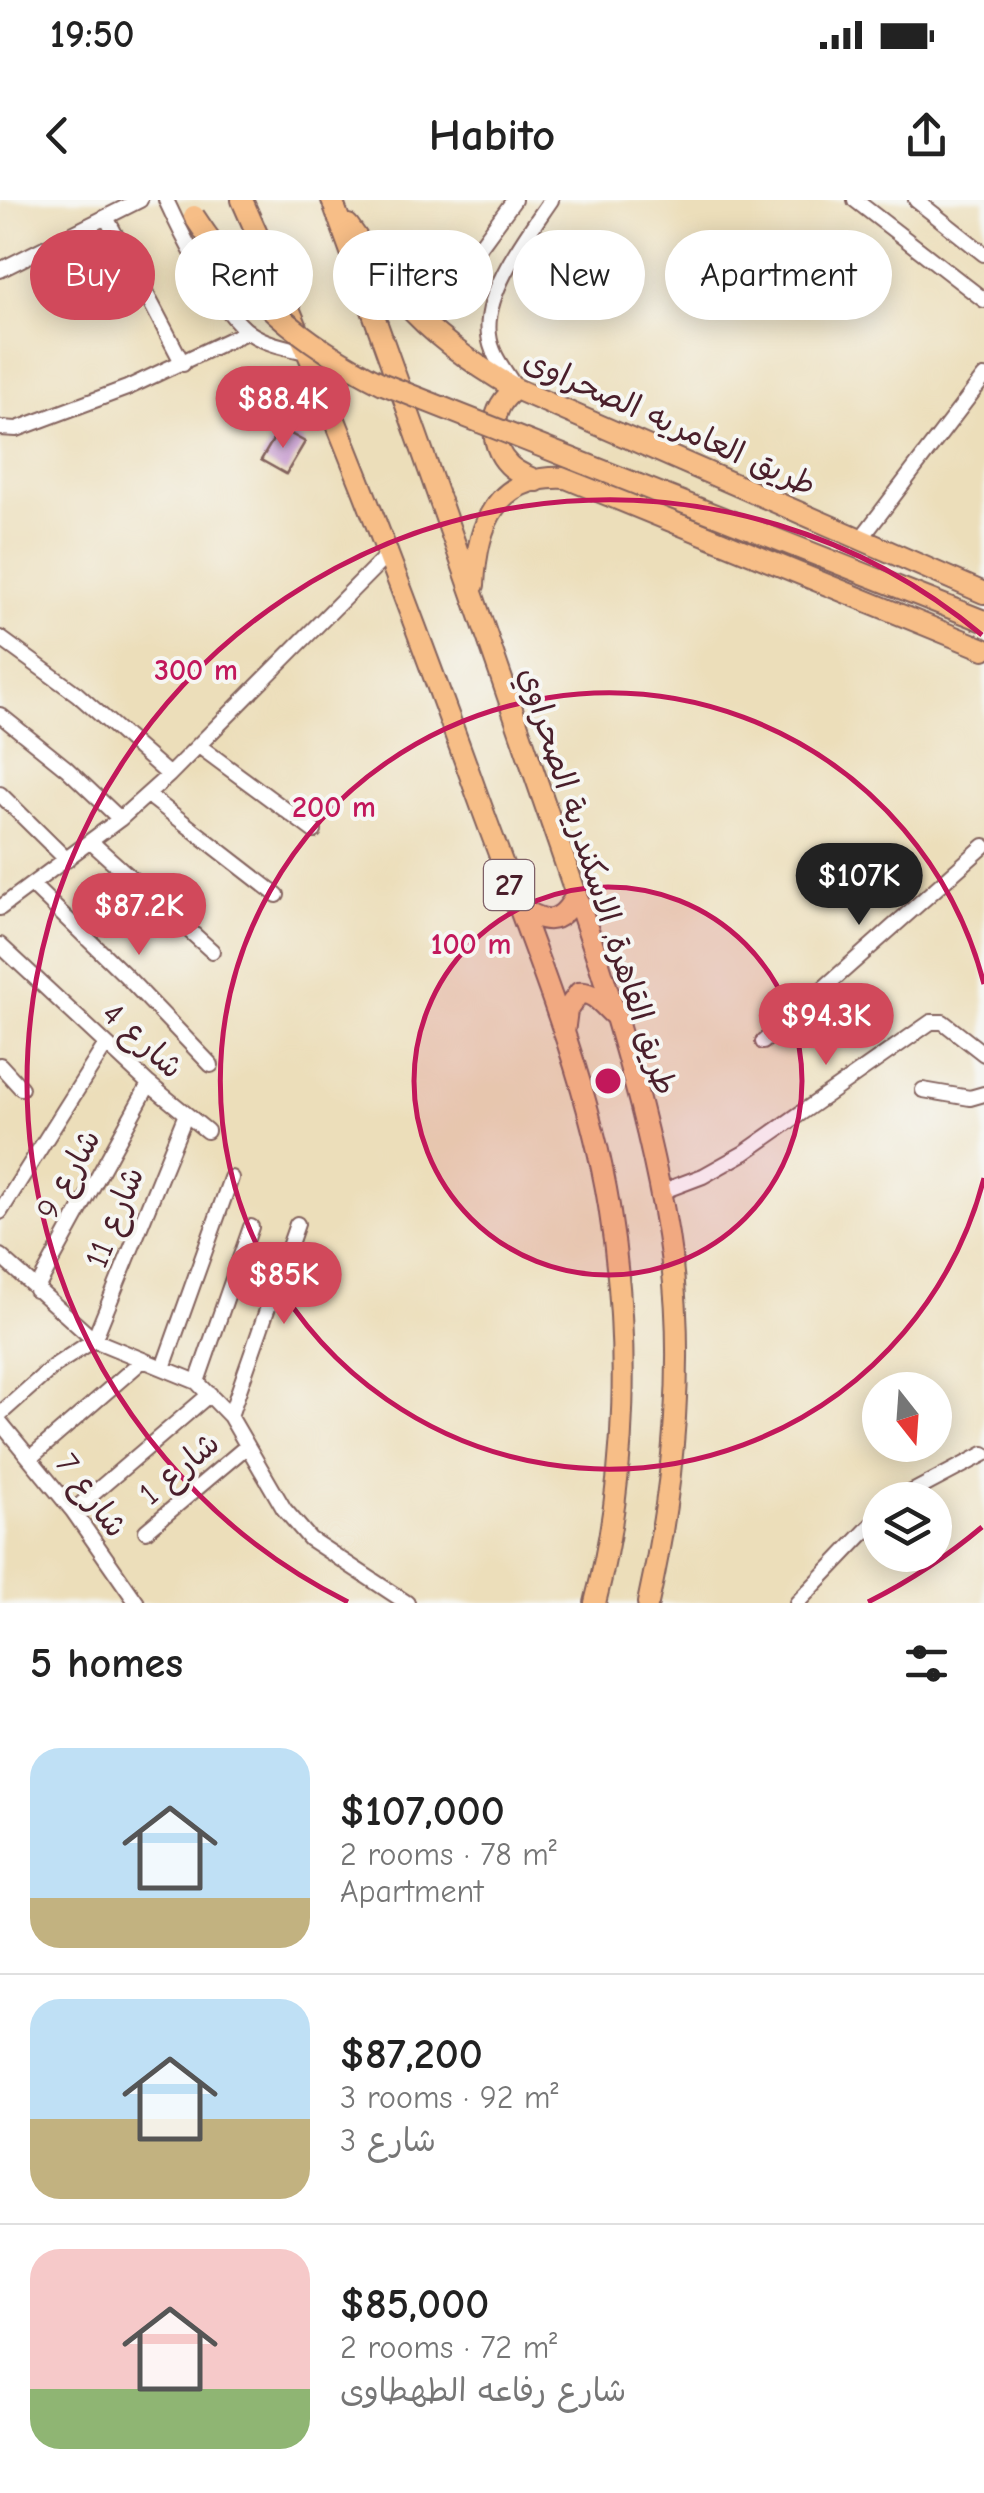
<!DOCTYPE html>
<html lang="en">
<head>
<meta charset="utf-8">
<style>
	body { margin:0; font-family:"Comic Neue","Playpen Sans Arabic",sans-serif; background:#f2f2f2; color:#222; height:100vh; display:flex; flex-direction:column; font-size:38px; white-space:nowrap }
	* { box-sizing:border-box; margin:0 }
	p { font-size:32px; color:#767676 }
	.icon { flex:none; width:55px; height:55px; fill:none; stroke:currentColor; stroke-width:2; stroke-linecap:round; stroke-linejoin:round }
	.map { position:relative; height:1403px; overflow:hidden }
	.details { display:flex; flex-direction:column; background:#fff; flex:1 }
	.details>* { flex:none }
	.hud { position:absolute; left:30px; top:30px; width:925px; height:90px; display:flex; gap:20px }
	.needle { width:65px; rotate:163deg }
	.tools { position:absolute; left:862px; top:1172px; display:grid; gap:20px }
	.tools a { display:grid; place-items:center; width:90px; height:90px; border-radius:50%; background:#fff; box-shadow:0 5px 25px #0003; font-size:50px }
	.price { position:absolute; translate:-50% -85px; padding:0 22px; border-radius:35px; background:#d1495b; color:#fff; font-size:32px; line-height:65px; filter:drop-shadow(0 2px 5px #0008) }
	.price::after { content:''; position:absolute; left:50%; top:60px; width:30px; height:22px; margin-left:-15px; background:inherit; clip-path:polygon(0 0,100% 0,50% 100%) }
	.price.active { background:#222; color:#fff }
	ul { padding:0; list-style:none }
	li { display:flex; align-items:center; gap:30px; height:250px; padding:0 30px }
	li+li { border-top:2px solid #e0e0e0 }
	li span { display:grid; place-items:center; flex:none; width:280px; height:200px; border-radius:30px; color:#555 }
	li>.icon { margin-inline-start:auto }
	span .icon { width:120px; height:120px; fill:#fffc; stroke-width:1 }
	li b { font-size:42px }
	h2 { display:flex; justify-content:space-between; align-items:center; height:120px; padding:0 30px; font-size:42px }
	.chip { padding:0 35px; border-radius:45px; background:#fff; box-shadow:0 5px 25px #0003; font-size:35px; line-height:90px }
	.chip.active { background:#d1495b; color:#fff }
	.status { display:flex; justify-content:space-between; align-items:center; height:70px; padding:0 50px; background:#fff; direction:ltr }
	.status svg { height:28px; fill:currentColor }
	header { display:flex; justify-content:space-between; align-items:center; height:130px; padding:0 30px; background:#fff; font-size:45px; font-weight:600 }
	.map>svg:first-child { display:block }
	.building { fill:#c699cf }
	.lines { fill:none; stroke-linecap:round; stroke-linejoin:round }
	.minor-casing { stroke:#83625d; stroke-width:18 }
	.highway-casing { stroke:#83625d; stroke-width:24 }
	.minor { stroke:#fff; stroke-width:14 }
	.highway { stroke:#f7be87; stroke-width:20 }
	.highway-bridge-casing { stroke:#83625d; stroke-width:24; stroke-linecap:butt }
	.highway-bridge { stroke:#f7be87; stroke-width:20 }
	.ring { fill:none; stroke:#c2185b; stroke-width:5 }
	.labels { text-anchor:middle; stroke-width:8; stroke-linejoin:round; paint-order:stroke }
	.shield { fill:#f6f6f2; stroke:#7e6067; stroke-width:2.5 }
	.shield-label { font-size:30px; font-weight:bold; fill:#4a1f2b }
	.street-label { font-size:32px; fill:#4a1f2b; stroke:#f6f6f2 }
	.centre { fill:#c2185b; stroke:#f6f6f2; stroke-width:5 }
	.ring-label { font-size:30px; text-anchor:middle; font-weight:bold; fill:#c2185b; stroke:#f6f6f2; stroke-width:8; stroke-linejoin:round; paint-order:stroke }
</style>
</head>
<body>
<div class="status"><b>19:50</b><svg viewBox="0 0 49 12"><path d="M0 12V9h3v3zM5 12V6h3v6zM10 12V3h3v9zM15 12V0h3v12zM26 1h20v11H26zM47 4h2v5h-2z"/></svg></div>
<header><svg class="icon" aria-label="back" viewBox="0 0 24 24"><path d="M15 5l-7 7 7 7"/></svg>Habito<svg class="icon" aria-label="share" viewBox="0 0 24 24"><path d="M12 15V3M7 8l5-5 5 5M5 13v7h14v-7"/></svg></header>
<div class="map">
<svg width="984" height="1403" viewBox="0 0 984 1403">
	<rect width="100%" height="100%" fill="#f6f6f2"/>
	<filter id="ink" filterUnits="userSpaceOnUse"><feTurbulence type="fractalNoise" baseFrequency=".01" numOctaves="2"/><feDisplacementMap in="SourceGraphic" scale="20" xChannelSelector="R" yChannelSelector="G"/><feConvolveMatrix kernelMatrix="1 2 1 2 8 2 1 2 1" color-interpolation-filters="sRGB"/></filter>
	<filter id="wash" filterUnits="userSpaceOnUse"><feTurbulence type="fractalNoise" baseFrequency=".0048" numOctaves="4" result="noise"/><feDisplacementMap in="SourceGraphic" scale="40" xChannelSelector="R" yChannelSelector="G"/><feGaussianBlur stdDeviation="2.25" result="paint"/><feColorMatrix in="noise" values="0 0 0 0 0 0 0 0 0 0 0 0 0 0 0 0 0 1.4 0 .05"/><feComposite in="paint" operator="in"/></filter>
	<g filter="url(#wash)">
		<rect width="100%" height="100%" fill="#ecdeba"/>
		<g id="blocks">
			<!-- building -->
			<path class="building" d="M280,228L305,242L286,274L261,260Z"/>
		</g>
	</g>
	<g filter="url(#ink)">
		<use href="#blocks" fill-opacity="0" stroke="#83625d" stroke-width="2.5"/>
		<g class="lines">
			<defs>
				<path id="minor" d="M166,0C182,35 220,112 250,133C268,145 290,148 310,153
					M855,0L984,100
					M916,0L984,54
					M106,17L183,164
					M0,70L140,0
					M404,102L438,94L452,85L514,0
					M513,184C503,168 491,154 489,135C483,92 528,34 551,0
					M0,228L17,229L127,188L248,131
					M860,340L984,177
					M0,438L77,494L169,575
					M0,515L66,568L120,619
					M199,546L314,631
					M0,594L67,660
					M148,595L277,695
					M91,642L212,751
					M32,685L125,775L211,865
					M0,708L120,619L169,575L390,352
					M0,745L149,884L207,931
					M763,842L984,646
					M0,865L21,888
					M923,890L970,898L984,894
					M658,993L703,976L744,953L931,822H943L984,854
					M0,1012L106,844
					M0,1056L94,1140L197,1182L230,1216L284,1309L310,1339L407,1403
					M36,1090L149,884
					M163,1168L231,978
					M197,1182L251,1027
					M0,1214L54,1166L94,1140L186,914
					M230,1216L297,1024
					M0,1222L73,1311L137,1403
					M30,1258L143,1160
					M897,1300L984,1254
					M73,1311L210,1194
					M146,1331L247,1246
					M797,1403L880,1316"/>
				<path id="highway" d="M242,0C327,191 399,379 470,575C518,711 586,864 609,1006C630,1135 628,1276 595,1403
					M332,0C397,178 460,356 521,535C577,699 640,863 668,1035C687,1152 674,1288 648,1403
					M348,25C367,51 384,78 404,102C435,138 476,166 516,189L984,393
					M516,189C490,206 487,243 509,265C517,273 527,276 537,281
					M474,385C477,325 495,274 566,278L984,449
					M516,705C544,723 559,728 576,695
					M564,833L567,810L579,793C593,791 603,805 613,814"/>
			</defs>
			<!-- minor casing -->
			<use href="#minor" class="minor-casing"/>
			<!-- highway casing -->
			<use href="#highway" class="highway-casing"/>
			<!-- minor -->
			<use href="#minor" class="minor"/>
			<!-- highway -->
			<use href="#highway" class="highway"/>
			<defs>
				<path id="highway-bridge" d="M194,16C245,94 299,142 383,184L984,421"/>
			</defs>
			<!-- highway-bridge casing -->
			<use href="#highway-bridge" class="highway-bridge-casing"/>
			<!-- highway-bridge -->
			<use href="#highway-bridge" class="highway-bridge"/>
		</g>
	</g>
	<!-- distance rings -->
	<circle cx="608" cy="881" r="194" fill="#c2185b" fill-opacity=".12"/>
	<g class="ring">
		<circle cx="608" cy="881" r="194"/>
		<path d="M984 978A388 388 0 1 1 984 784"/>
		<path d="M982 1327A582 582 0 0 1 868 1402M348 1402A582 582 0 1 1 982 435"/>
	</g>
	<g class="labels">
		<!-- shield labels -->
		<rect class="shield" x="484" y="660" width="50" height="50" rx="8"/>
		<g class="shield-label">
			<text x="509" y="695">27</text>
		</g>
		<!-- street labels -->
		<g class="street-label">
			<text transform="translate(670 222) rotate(24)" y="11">طريق العامريه الصحراوى</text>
			<text transform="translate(598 681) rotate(72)" y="11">طريق القاهرة, الاسكندرية الصحراوي</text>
			<text transform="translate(143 840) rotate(42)" y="11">شارع 4</text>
			<text transform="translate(68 974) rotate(-61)" y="11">شارع 9</text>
			<text transform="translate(114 1017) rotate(-68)" y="11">شارع 11</text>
			<text transform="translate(179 1268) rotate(-40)" y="11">شارع 1</text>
			<text transform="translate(92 1295) rotate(53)" y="11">شارع 7</text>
		</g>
	</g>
	<circle cx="608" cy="881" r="15" class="centre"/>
	<g class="ring-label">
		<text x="196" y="480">300 m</text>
		<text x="334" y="617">200 m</text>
		<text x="471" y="754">100 m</text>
	</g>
</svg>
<div class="tools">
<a><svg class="needle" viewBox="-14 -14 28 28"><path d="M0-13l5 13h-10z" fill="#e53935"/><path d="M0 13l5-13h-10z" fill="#767676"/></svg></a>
<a><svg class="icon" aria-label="layers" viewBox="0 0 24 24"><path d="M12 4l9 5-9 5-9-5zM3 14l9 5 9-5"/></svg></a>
</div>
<b class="price" style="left:283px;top:251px">$88.4K</b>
<b class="price active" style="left:859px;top:728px">$107K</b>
<b class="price" style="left:139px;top:758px">$87.2K</b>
<b class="price" style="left:826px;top:868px">$94.3K</b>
<b class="price" style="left:284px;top:1127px">$85K</b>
<div class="hud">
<a class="chip active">Buy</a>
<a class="chip">Rent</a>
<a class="chip">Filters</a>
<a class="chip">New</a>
<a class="chip">Apartment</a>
</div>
</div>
<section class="details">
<h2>5 homes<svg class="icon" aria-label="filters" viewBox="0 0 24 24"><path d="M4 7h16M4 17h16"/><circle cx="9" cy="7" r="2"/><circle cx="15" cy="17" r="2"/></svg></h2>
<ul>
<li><span style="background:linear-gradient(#bfe0f5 75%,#c2b280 0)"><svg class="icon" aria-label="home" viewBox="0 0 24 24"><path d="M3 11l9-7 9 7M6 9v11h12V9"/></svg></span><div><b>$107,000</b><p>2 rooms · 78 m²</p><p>Apartment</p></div></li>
<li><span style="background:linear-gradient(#bfe0f5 60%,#c2b280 0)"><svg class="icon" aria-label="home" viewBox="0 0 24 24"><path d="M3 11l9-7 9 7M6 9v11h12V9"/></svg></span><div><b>$87,200</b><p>3 rooms · 92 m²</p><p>شارع 3</p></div></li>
<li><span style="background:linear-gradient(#f6c9c9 70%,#8fb573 0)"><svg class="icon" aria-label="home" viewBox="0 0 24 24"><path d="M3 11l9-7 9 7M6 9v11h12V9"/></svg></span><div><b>$85,000</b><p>2 rooms · 72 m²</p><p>شارع رفاعه الطهطاوى</p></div></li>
</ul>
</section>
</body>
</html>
